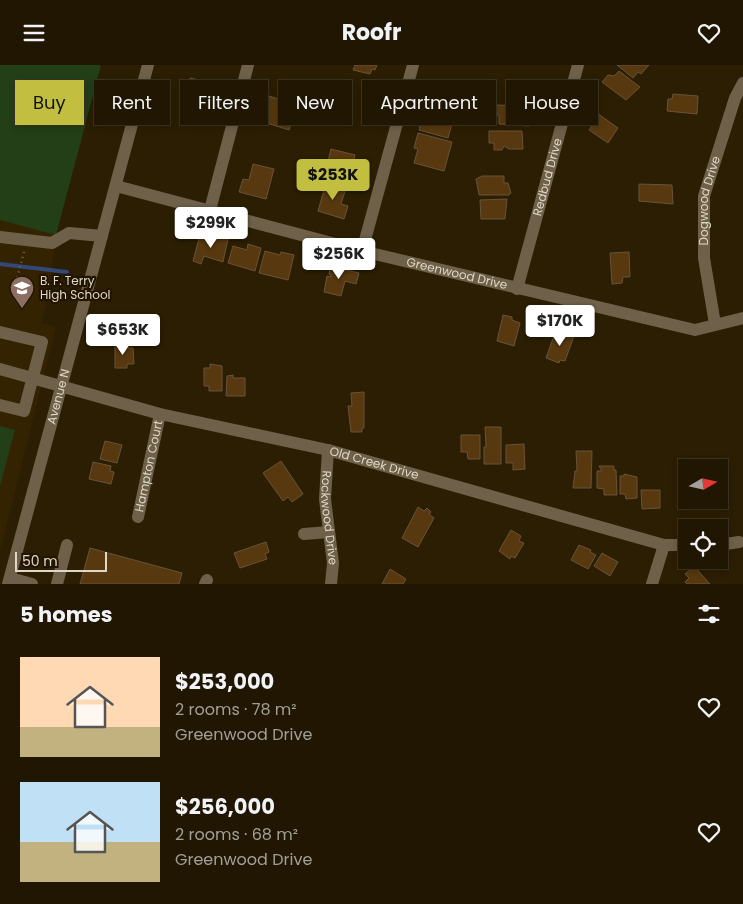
<!DOCTYPE html>
<html lang="en">
<head>
<meta charset="utf-8">
<style>
	body { margin:0; font-family:Poppins,sans-serif; background:#281f0c; color:#f1f3f6; height:100vh; display:flex; flex-direction:column; font-size:19px; white-space:nowrap }
	* { box-sizing:border-box; margin:0 }
	p { font-size:16px; color:#a29f99 }
	.icon { flex:none; width:28px; height:28px; fill:none; stroke:currentColor; stroke-width:2; stroke-linecap:round; stroke-linejoin:round }
	.map { position:relative; height:519px; overflow:hidden }
	.details { display:flex; flex-direction:column; background:#201602; flex:1 }
	.details>* { flex:none }
	.banner { position:absolute; left:15px; top:15px; width:714px; height:45px; display:flex; gap:10px }
	.needle { width:32px; rotate:81deg }
	.controls { position:absolute; left:678px; top:394px; display:grid; gap:10px }
	.controls a { display:grid; place-items:center; width:50px; height:50px; border-radius:0px; background:#201602; box-shadow:0 2px 8px #0003,0 0 0 1px #3d3524; font-size:25px }
	.scale { position:absolute; left:15px; bottom:12px; width:92px; box-sizing:border-box; padding-left:5px; border:2px solid #dfd7c7; border-top:0; font-size:14px; line-height:18px; white-space:nowrap; color:#dfd7c7; -webkit-text-stroke:4px #211400; paint-order:stroke }
	.price { position:absolute; translate:-50% -42px; padding:0 11px; border-radius:5px; background:#fff; color:#222; font-size:16px; line-height:32px; filter:drop-shadow(0 1px 2px #0008) }
	.price::after { content:''; position:absolute; left:50%; top:30px; width:15px; height:11px; margin-left:-8px; background:inherit; clip-path:polygon(0 0,100% 0,50% 100%) }
	.price.active { background:#c1be40; color:#111 }
	ul { padding:0; list-style:none }
	li { display:flex; align-items:center; gap:15px; height:125px; padding:0 20px }
	li span { display:grid; place-items:center; flex:none; width:140px; height:100px; border-radius:0px; color:#555 }
	li>.icon { margin-inline-start:auto }
	span .icon { width:60px; height:60px; fill:#fffc; stroke-width:1 }
	li b { font-size:21px }
	h2 { display:flex; justify-content:space-between; align-items:center; height:60px; padding:0 20px; font-size:21px }
	.tag { padding:0 18px; border-radius:0px; background:#201602; box-shadow:0 2px 8px #0003,0 0 0 1px #3d3524; font-size:18px; line-height:45px }
	.tag.active { background:#c1be40; color:#111 }
	header { display:flex; justify-content:space-between; align-items:center; height:65px; padding:0 20px; background:#201602; font-size:22px; font-weight:700 }
	.map>svg:first-child { display:block }
	.built { fill:#342300 }
	.green { fill:#223f17 }
	.lines { fill:none; stroke-linecap:round; stroke-linejoin:round }
	.stream { stroke:#314879; stroke-width:4 }
	.building { fill:#58390f; stroke:#68533a }
	.path { stroke:#746952; stroke-width:2.5; stroke-dasharray:1 4; stroke-linecap:butt }
	.minor { stroke:#6f6149; stroke-width:12 }
	.labels { text-anchor:middle; stroke-width:4.5; stroke-linejoin:round; paint-order:stroke }
	.street-label { font-size:12px; fill:#dfd7c7; stroke:#211400 }
	.poi-label { font-size:12px; fill:#dfd7c7; stroke:#211400; text-anchor:start }
</style>
</head>
<body>
<header><svg class="icon" aria-label="menu" viewBox="0 0 24 24"><path d="M4 6h16M4 12h16M4 18h16"/></svg>Roofr<svg class="icon" aria-label="heart" viewBox="0 0 24 24"><path d="M12 20l-8-8c-3-5 5-10 8-4 3-6 11-1 8 4z"/></svg></header>
<div class="map">
<svg width="743" height="519" viewBox="0 0 743 519">
	<rect width="100%" height="100%" fill="#2b1e02"/>
	<!-- built -->
	<path class="built" d="M0,0H101L56,170L48,230L41,258L56,262L0,486Z"/>
	<!-- green -->
	<path class="green" d="M0,0H101L56,170L0,155Z
		M0,361L15,365L0,421Z"/>
	<g class="lines">
		<!-- stream -->
		<path class="stream" d="M0,199L67,207"/>
	</g>
	<!-- building -->
	<path class="building" d="M355,0H377L375,5L372,4L370,9L353,5Z
		M617,0H649L641,9L638,7L633,13Z
		M619,6L640,22L626,35L602,17L608,10L614,11Z
		M190,13L217,19L214,33L211,32L209,48L182,42L185,29L191,31L192,27L187,26Z
		M673,29L698,31L697,49L667,46L668,34H672Z
		M269,31L288,37L285,47L294,50L289,65L257,55L260,47L263,48Z
		M426,35L440,39L437,51L453,55L448,73L419,65Z
		M496,40L524,41V48L529,52V61L499,59V50H496Z
		M597,48L618,63L608,78L589,65L593,59L591,58Z
		M489,66H522L523,84H509L504,81L502,85H494V78H489Z
		M418,68L452,77L444,106L414,98L418,84L414,83Z
		M331,84L355,90L352,102L359,104L355,118L330,111L334,98L328,96Z
		M253,99L274,104L266,134L239,127L243,114L249,115Z
		M482,111H504V118H508L511,128L509,130H479L476,114Z
		M326,118L346,123L341,139L348,141L344,154L318,146Z
		M639,119L672,120L673,139L639,136Z
		M507,134L505,154H481L480,135Z
		M200,170L215,175L216,171L228,174L223,197L204,191L201,199L193,196Z
		M248,179L261,183L255,206L228,198L233,181L247,185Z
		M265,186L280,190L281,187L294,190L288,215L259,208Z
		M629,187L630,212H623L622,218L612,219L610,188Z
		M330,201L359,208L356,219L345,216L341,231L324,227L327,211L331,212V210L329,209Z
		M503,250L512,252V255L520,258L514,281L497,276Z
		M559,264L574,271L565,296L560,295L559,298L546,293L555,268L558,269Z
		M128,278V283H133L134,299H127V303H115V279Z
		M210,299L222,301V326H209V321H204V303H210Z
		M233,310V313H245V331H226L227,311Z
		M364,327V363H362V367H351L348,341H352L351,328Z
		M485,362H501V399H484V382H486Z
		M461,370H480V394H468L467,387H461Z
		M105,376L122,380L117,398L100,394Z
		M524,379L525,404L513,405V398H506V380Z
		M576,386H592L591,423H573L575,406H577Z
		M281,396L303,429L292,437L288,432L283,436L263,408Z
		M93,397L111,401L110,406L114,407L111,419L89,414Z
		M599,401H614V405H616L617,430H604V424L597,423V406H602Z
		M719,404H721V410L728,411V434L719,433Z
		M624,409L637,412V433L626,434L625,429H620V411H624Z
		M641,425H660V443L642,444Z
		M418,442L424,446L427,443L431,447L429,449L434,453L418,482L402,473Z
		M511,465L521,471L519,476L524,478L515,493L511,491L510,494L499,486Z
		M266,477L269,487L265,489L267,494L240,503L234,488Z
		M579,480L591,485L590,487L596,490L588,504L571,495Z
		M90,483L182,508L179,519H80Z
		M602,488L618,497L610,511L594,501Z
		M694,501L710,519H687L685,517L689,513L685,509Z
		M390,504L406,514L403,519H382Z"/>
	<g class="lines">
		<!-- path -->
		<path class="path" d="M16,217L24,187"/>
		<!-- minor -->
		<g class="minor">
			<path id="s1" d="M116,121L362,186L695,265L743,253"/>
			<path d="M210,145L248,0"/>
			<path d="M0,172L52,178L69,168L102,171"/>
			<path d="M362,186L413,0"/>
			<path id="s2" d="M517,224L578,0"/>
			<path id="s3" d="M715,259L704,193V131L735,33L743,18"/>
			<path d="M0,267L42,277L24,346L0,340"/>
			<path id="s4" d="M0,304L160,349L328,385L664,480H686"/>
			<path id="s5" d="M328,385L325,434L333,498L331,519"/>
			<path id="s6" d="M138,452L160,349"/>
			<path d="M304,469L329,467"/>
			<path d="M719,480L739,477"/>
			<path d="M10,513L32,519"/>
			<path id="s7" d="M8,519L148,0"/>
			<path d="M57,519L67,480"/>
			<path d="M205,519L207,515"/>
			<path d="M652,519L664,480"/>
		</g>
	</g>
	<!-- icons -->
	<defs>
		<symbol id="school-pin" viewBox="-11 -11 22 30"><path d="M0 17L-7.5 6A9.5 9.5 0 1 1 7.5 6Z" fill="#8d6e63" stroke="#211400"/><path d="M0-5L7-2L0 1L-7-2ZM-4 1L0 2.5L4 1V4Q0 6-4 4Z" fill="#fff"/></symbol>
	</defs>
	<g fill-rule="evenodd">
		<use href="#school-pin" x="8" y="209" width="28" height="38"/>
	</g>
	<g class="labels">
		<!-- street labels -->
		<g class="street-label">
			<text dy="4" stroke="none"><textPath href="#s2" startOffset="116">Redbud Drive</textPath></text>
			<text dy="4" stroke="none"><textPath href="#s3" startOffset="125">Dogwood Drive</textPath></text>
			<text dy="4" stroke="none"><textPath href="#s1" startOffset="352">Greenwood Drive</textPath></text>
			<text dy="4" stroke="none"><textPath href="#s7" startOffset="194">Avenue N</textPath></text>
			<text dy="4" stroke="none"><textPath href="#s4" startOffset="386">Old Creek Drive</textPath></text>
			<text dy="4" stroke="none"><textPath href="#s6" startOffset="52">Hampton Court</textPath></text>
			<text dy="4" stroke="none"><textPath href="#s5" startOffset="68">Rockwood Drive</textPath></text>
		</g>
		<!-- poi labels -->
		<g class="poi-label">
			<text x="40" y="220">B. F. Terry<tspan x="40" dy="14">High School</tspan></text>
		</g>
	</g>
</svg>
<div class="controls">
<a><svg class="needle" viewBox="-14 -14 28 28"><path d="M0-13l5 13h-10z" fill="#e53935"/><path d="M0 13l5-13h-10z" fill="#a29f99"/></svg></a>
<a><svg class="icon" aria-label="locate" viewBox="0 0 24 24"><circle cx="12" cy="12" r="6"/><path d="M12 2v4M12 18v4M2 12h4M18 12h4"/></svg></a>
</div>
<div class="scale">50 m</div>
<b class="price active" style="left:333px;top:136px">$253K</b>
<b class="price" style="left:211px;top:184px">$299K</b>
<b class="price" style="left:339px;top:215px">$256K</b>
<b class="price" style="left:560px;top:282px">$170K</b>
<b class="price" style="left:123px;top:291px">$653K</b>
<div class="banner">
<a class="tag active">Buy</a>
<a class="tag">Rent</a>
<a class="tag">Filters</a>
<a class="tag">New</a>
<a class="tag">Apartment</a>
<a class="tag">House</a>
</div>
</div>
<section class="details">
<h2>5 homes<svg class="icon" aria-label="filters" viewBox="0 0 24 24"><path d="M4 7h16M4 17h16"/><circle cx="9" cy="7" r="2"/><circle cx="15" cy="17" r="2"/></svg></h2>
<ul>
<li><span style="background:linear-gradient(#ffd9b3 70%,#c2b280 0)"><svg class="icon" aria-label="home" viewBox="0 0 24 24"><path d="M3 11l9-7 9 7M6 9v11h12V9"/></svg></span><div><b>$253,000</b><p>2 rooms · 78 m²</p><p>Greenwood Drive</p></div><svg class="icon" aria-label="heart" viewBox="0 0 24 24"><path d="M12 20l-8-8c-3-5 5-10 8-4 3-6 11-1 8 4z"/></svg></li>
<li><span style="background:linear-gradient(#bfe0f5 60%,#c2b280 0)"><svg class="icon" aria-label="home" viewBox="0 0 24 24"><path d="M3 11l9-7 9 7M6 9v11h12V9"/></svg></span><div><b>$256,000</b><p>2 rooms · 68 m²</p><p>Greenwood Drive</p></div><svg class="icon" aria-label="heart" viewBox="0 0 24 24"><path d="M12 20l-8-8c-3-5 5-10 8-4 3-6 11-1 8 4z"/></svg></li>
</ul>
</section>
</body>
</html>
